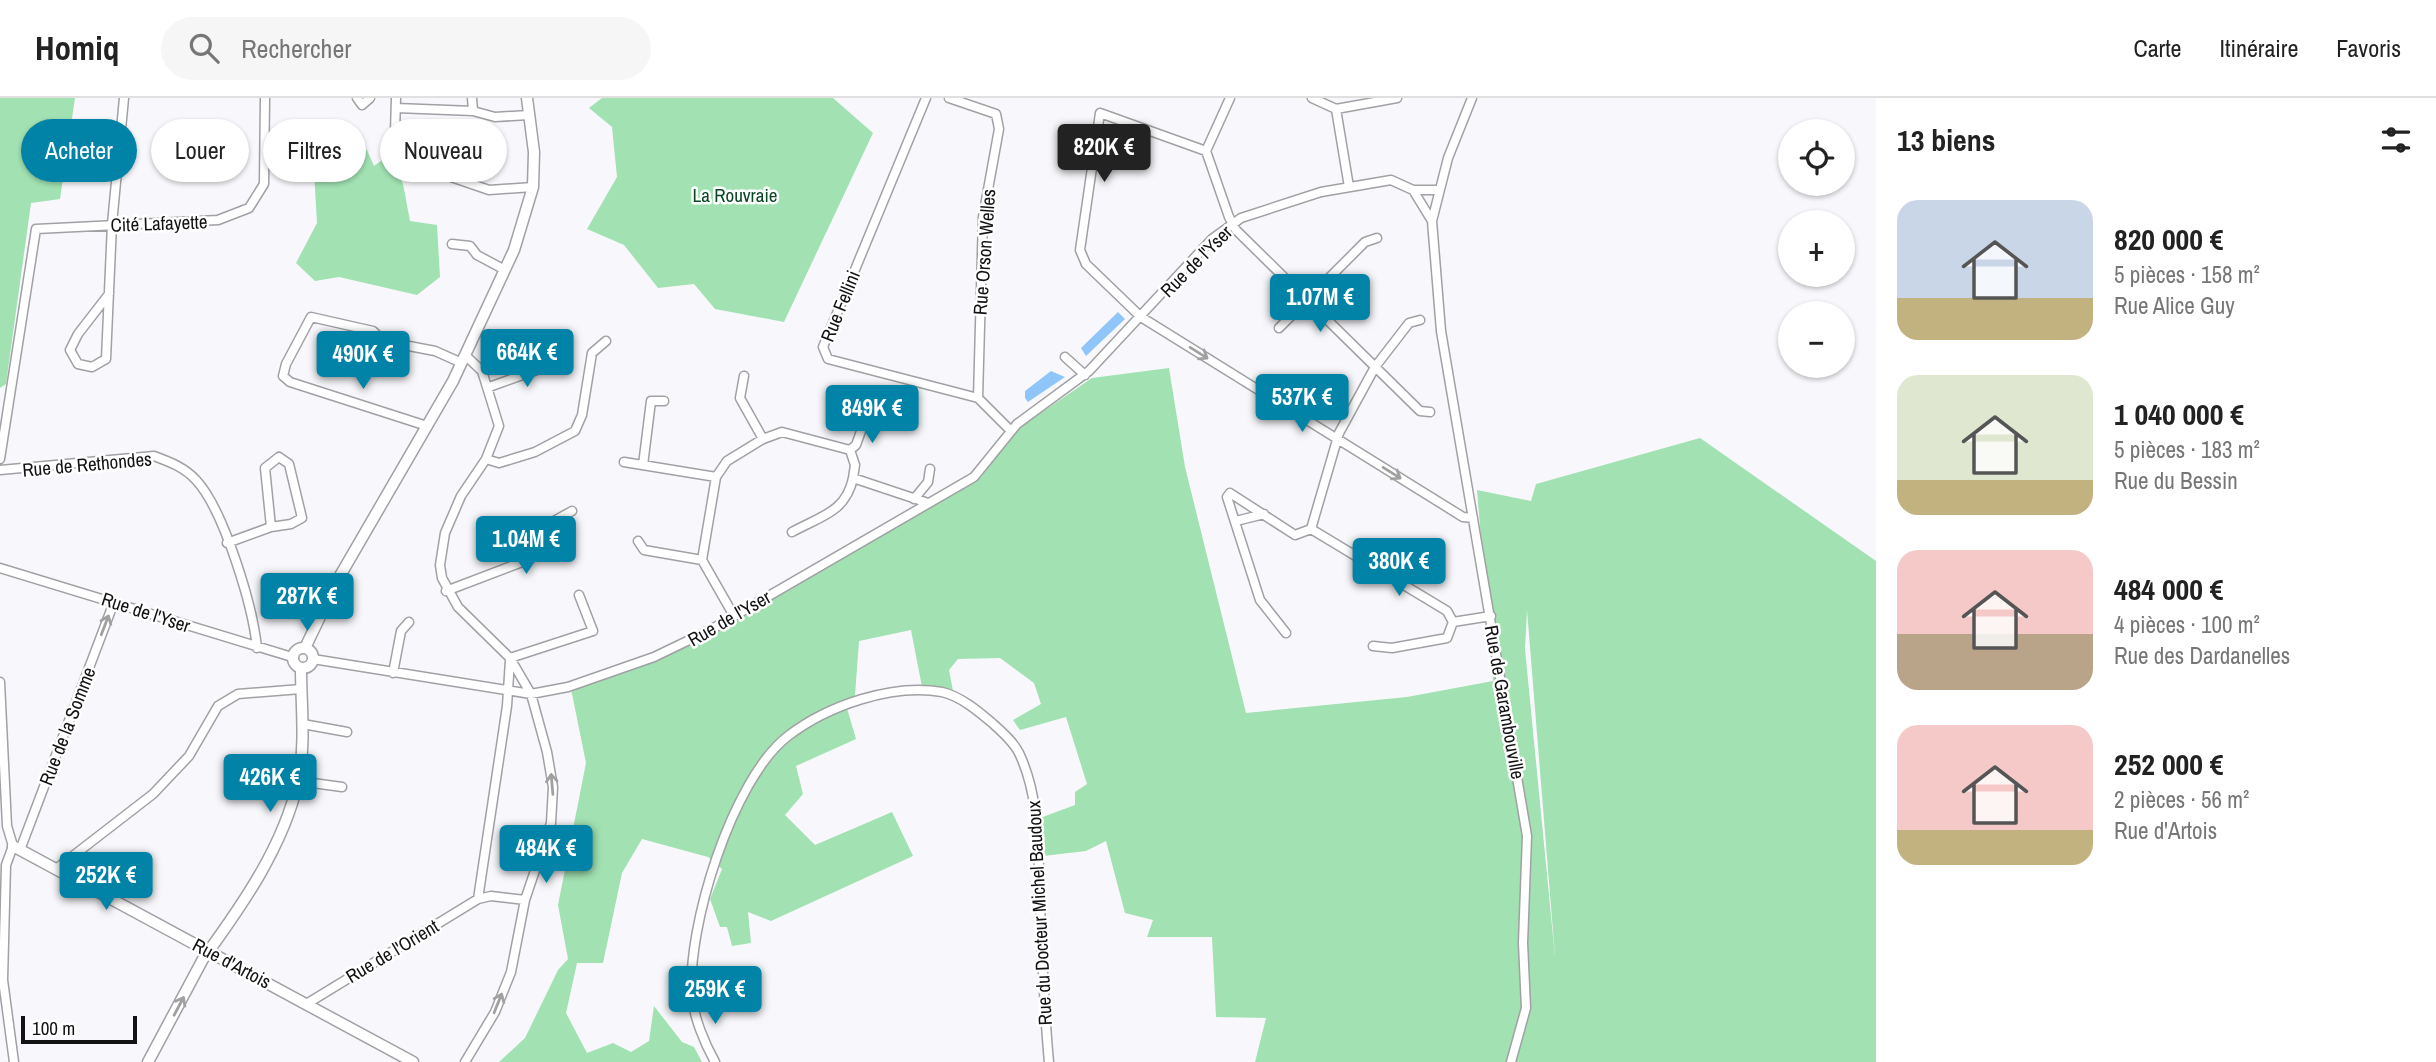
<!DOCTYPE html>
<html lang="fr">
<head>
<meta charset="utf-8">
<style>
	body { margin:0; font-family:"Archivo Narrow",sans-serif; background:#f6f6f6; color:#222; height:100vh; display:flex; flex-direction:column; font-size:26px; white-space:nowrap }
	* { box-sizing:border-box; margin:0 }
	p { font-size:23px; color:#767676 }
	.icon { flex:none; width:38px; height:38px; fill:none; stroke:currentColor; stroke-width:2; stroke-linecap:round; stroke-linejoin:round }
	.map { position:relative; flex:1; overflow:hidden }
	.side { display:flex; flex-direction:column; background:#fff; width:560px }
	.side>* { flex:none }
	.top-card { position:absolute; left:21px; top:21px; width:665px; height:63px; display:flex; gap:14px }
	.tools { position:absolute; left:1778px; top:21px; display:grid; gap:14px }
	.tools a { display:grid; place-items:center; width:77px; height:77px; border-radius:50%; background:#fff; box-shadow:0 2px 5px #0004; font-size:35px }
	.scale { position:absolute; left:21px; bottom:18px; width:116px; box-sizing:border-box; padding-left:7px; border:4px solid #121213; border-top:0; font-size:19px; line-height:24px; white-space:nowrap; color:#121213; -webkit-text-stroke:5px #fff; paint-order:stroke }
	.price { position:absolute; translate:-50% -60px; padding:0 16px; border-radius:7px; background:#0183a7; color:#fff; font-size:23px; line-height:46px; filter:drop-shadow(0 2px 4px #0008) }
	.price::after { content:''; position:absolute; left:50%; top:42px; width:21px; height:16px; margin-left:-10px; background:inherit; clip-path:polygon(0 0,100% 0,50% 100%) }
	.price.selected { background:#222; color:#fff }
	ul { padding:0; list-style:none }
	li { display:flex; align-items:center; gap:21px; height:175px; padding:0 21px }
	li span { display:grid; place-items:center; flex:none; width:196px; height:140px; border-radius:21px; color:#555 }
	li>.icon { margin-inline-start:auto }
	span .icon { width:84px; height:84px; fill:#fffc; stroke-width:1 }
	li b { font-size:30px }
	h2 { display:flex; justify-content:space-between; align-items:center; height:84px; padding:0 21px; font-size:30px }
	.tag { padding:0 24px; border-radius:32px; background:#fff; box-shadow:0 2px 5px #0004; font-size:24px; line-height:63px }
	.tag.selected { background:#0183a7; color:#fff }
	header { display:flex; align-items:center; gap:42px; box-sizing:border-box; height:98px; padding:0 35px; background:#fff; border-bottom:2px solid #e0e0e0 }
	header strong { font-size:33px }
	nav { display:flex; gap:38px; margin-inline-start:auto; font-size:24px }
	.search { width:490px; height:63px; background:#f6f6f6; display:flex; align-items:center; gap:18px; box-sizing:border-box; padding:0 24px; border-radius:38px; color:#767676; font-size:26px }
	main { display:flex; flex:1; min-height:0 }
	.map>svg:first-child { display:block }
	.green { fill:#a1e1b2; fill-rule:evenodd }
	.water { fill:#8fc5f8 }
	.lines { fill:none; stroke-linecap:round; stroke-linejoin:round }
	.minor-casing { stroke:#a0a1a4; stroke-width:11 }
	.tertiary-casing { stroke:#a0a1a4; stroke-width:13 }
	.minor { stroke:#fff; stroke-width:8 }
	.tertiary { stroke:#fff; stroke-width:10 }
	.oneway { stroke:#a0a0a1 }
	.labels { text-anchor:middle; stroke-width:5; stroke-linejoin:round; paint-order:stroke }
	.park-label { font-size:19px; fill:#074723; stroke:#fff }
	.street-label { font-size:19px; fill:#121213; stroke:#fff }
</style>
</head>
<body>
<header>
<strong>Homiq</strong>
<div class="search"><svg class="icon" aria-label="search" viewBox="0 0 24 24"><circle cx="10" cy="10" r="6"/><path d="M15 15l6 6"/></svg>Rechercher</div>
<nav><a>Carte</a><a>Itinéraire</a><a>Favoris</a></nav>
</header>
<main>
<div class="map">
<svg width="1876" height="964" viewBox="0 0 1876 964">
	<rect width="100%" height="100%" fill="#f8f8fc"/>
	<!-- green -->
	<path class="green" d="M0,0H75L60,101L31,105L6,286L0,290Z
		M602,0H833L873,35L784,224L715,211L694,186L658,190L624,147L587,131L617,79L612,29L589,10Z
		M348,42L367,52L374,68L389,57L403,86L410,123L437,127L440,179L417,197L339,179L315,183L296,165L317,125L313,57Z
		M1169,270L1185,369L1246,615L1407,599L1493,583L1477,392L1531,403L1536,386L1700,340L1876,463V964H1255L1266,920L1216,919L1212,839H1147L1153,822L1125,815L1106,743L1086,753L1043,758L1040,720L1075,707V694L1087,686L1066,619L1020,632L1013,622L1041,606L1034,585L1000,560L958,561L949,572L953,593L922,589L911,532L859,543L855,597L846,607L856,641L796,668L803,696L785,717L815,747L892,714L913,758L771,823L748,814L751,845L732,848L727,829H720L710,801L722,771L708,759L642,741L622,775L603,865H577L566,915L587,955L613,945L631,954L649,943L654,908L682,944L694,949L702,964H499L525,940L558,872L568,861L558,807L586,665L571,591L687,548L832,461L981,379L1019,330L1092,280ZM1527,512L1555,858V859L1525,551Z"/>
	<!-- water -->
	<path class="water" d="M1118,214L1125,221L1086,258L1081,250Z
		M1051,273L1065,279L1028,304L1025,300V293Z"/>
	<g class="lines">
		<defs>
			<path id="minor" d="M357,0L362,7L370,0
				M472,0L473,13
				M926,0L823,249L828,261L978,300L1011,333
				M949,0L996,16L999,31L983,119L978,300
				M1230,0L1206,53L1229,119L1236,132L1420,313L1430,314
				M1312,0L1336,11
				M1472,0L1448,60L1432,123L1441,233L1527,738L1523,845L1526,910L1511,964
				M396,10L473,13L495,19L529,17
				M1336,11L1349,89
				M1336,11L1397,0
				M395,35L396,0
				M1206,53L1100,15L1080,152L1086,166L1141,219L1463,419L1473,420
				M451,79L489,92L533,89
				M1413,92H1438
				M452,146L470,148L477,157L505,172
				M109,196L78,236L70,252L78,266L92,269L106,261L112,126L124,0
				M1279,230L1365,144L1377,140
				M1065,259L1085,277
				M489,289L556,265
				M427,328L290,284L283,278L286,266L311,219L373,233L383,243L435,253L462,265
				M763,341L782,334L850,352L855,367L853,380L928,405
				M850,352L856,347L865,322
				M0,361L36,131L218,122L249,110L264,86L265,0
				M486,361L499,365L535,354L575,333L582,317L592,255L606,243
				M624,364L716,379
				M643,367L651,303H664
				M0,372L154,358C170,364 184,369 196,382C224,412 253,509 257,550
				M914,401L928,384L930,371
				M1236,423L1264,416
				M1311,431L1447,513L1453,524L1447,540L1392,550L1373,548
				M1311,431L1339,335L1375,269L1409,225L1420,222
				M792,434C821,418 846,414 853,380
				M638,443L644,452L702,462L734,518
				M227,445L271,429L265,370L279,359L289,366L302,420L291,426L271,429
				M702,462L716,379L727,363L763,341L740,300L744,278
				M0,470L292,559
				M446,493L530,461L543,446L545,428L572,413
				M1453,524L1491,518
				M1286,535L1260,502L1227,399L1230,395L1295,437L1311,431
				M510,560L593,533L579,497
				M313,561L531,596L568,589L654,559L710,532L974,379L1017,326L1089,273L1212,141L1241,120L1321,94L1391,82L1413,92L1432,123
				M393,575L401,533L409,524
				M0,584L7,728L13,748L6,767L3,882L14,964
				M303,626L347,634
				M298,683L342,689
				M20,752L114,504
				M56,771L153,696L189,658L218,608L238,596L301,591
				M478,801L507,608L510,562
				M308,905L478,801L491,798L525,802
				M465,964L495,914L511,874L525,802L551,725L553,689L547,654L531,596L510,560L458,509L442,480L440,467L445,435L461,398L486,361L499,328L482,273L466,258
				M715,964C705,946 694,920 692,899C686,831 732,681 788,638C827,608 892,585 942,594C960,598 978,613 991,624C1001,633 1013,643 1019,655C1041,701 1038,756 1040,806C1042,859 1044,911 1049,964"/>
			<path id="tertiary" d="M293 560a10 10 0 1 1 20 0a10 10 0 1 1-20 0Z
				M305,550L337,483L453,283L514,152L533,89L534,54L527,0
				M13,748L413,964
				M148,964L203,861C241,809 284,748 298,683C306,646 301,608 301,571"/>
		</defs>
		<!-- minor casing -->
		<use href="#minor" class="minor-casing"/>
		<!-- tertiary casing -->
		<use href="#tertiary" class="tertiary-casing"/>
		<!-- minor -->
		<use href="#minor" class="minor"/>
		<!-- tertiary -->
		<use href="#tertiary" class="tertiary"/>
	</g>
	<!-- one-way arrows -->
	<defs><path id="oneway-shaft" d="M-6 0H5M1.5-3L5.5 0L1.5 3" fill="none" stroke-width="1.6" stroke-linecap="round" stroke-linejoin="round" transform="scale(1.75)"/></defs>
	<g class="oneway">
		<use href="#oneway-shaft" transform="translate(1199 255) rotate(32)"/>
		<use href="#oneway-shaft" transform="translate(1392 375) rotate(32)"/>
		<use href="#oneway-shaft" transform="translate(105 527) rotate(-69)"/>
		<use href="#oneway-shaft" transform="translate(552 686) rotate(-95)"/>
		<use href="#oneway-shaft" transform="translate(498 905) rotate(-68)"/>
		<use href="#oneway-shaft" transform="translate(179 908) rotate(-62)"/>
	</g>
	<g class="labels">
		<!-- park labels -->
		<g class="park-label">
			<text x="735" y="104">La Rouvraie</text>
		</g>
		<!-- street labels -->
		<g class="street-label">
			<text transform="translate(159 125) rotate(-2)" y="7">Cité Lafayette</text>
			<text transform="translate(984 154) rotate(-86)" y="7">Rue Orson Welles</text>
			<text transform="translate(1196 163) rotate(-45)" y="7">Rue de l'Yser</text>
			<text transform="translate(840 208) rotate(-68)" y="7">Rue Fellini</text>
			<text transform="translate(87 366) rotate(-5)" y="7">Rue de Rethondes</text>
			<text transform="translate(146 514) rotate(18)" y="7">Rue de l'Yser</text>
			<text transform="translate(729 520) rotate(-30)" y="7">Rue de l'Yser</text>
			<text transform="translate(1505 604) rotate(80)" y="7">Rue de Garambouville</text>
			<text transform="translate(67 628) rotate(-69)" y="7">Rue de la Somme</text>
			<text transform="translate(1039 815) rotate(-93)" y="7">Rue du Docteur Michel Baudoux</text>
			<text transform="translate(392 853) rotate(-31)" y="7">Rue de l'Orient</text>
			<text transform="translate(232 865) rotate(28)" y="7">Rue d'Artois</text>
		</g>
	</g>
</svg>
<div class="tools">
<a><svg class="icon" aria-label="locate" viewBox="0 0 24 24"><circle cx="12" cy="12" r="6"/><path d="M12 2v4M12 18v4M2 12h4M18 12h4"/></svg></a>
<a>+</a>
<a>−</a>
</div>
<div class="scale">100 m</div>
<b class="price selected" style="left:1104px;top:86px">820K €</b>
<b class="price" style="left:1320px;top:236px">1.07M €</b>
<b class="price" style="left:527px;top:291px">664K €</b>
<b class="price" style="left:363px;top:293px">490K €</b>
<b class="price" style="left:1302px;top:336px">537K €</b>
<b class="price" style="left:872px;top:347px">849K €</b>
<b class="price" style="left:526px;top:478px">1.04M €</b>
<b class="price" style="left:1399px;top:500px">380K €</b>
<b class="price" style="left:307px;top:535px">287K €</b>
<b class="price" style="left:270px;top:716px">426K €</b>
<b class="price" style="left:546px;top:787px">484K €</b>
<b class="price" style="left:106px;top:814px">252K €</b>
<b class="price" style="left:715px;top:928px">259K €</b>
<div class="top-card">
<a class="tag selected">Acheter</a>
<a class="tag">Louer</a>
<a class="tag">Filtres</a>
<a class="tag">Nouveau</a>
</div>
</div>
<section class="side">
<h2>13 biens<svg class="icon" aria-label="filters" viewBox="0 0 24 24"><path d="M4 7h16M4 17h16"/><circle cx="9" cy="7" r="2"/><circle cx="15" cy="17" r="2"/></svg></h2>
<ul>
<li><span style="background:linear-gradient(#c9d6e8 70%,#c2b280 0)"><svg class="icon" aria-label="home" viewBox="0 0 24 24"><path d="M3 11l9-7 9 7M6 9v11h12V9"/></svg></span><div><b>820 000 €</b><p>5 pièces · 158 m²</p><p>Rue Alice Guy</p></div></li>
<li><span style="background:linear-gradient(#dfe7d0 75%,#c2b280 0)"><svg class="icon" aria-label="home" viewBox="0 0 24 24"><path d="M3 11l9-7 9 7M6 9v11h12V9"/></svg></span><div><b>1 040 000 €</b><p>5 pièces · 183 m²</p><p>Rue du Bessin</p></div></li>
<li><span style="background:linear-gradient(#f6c9c9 60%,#b9a48a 0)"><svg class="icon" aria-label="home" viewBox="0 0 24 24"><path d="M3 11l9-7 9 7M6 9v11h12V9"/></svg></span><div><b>484 000 €</b><p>4 pièces · 100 m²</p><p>Rue des Dardanelles</p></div></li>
<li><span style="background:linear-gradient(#f6c9c9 75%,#c2b280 0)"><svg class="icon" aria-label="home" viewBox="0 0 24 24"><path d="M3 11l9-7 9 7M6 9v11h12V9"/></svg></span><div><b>252 000 €</b><p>2 pièces · 56 m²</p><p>Rue d'Artois</p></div></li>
</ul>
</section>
</main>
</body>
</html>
